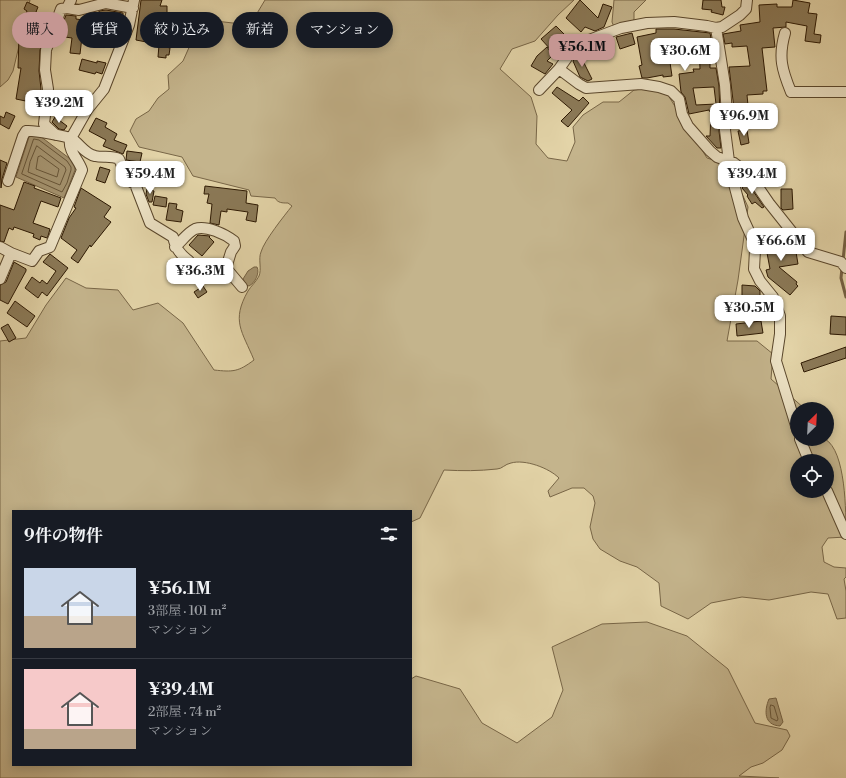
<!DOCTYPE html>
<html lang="ja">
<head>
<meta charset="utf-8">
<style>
	body { margin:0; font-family:"Libre Bodoni","Noto Serif JP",serif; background:#242831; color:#f1f3f6; height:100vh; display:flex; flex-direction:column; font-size:15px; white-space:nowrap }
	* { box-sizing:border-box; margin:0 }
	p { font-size:13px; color:#9ea1a6 }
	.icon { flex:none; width:22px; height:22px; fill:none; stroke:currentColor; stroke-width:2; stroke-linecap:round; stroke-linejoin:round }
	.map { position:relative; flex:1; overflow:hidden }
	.drawer { position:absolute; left:12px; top:510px; width:400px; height:256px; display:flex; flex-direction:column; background:#171b24; border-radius:0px; box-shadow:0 2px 10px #0003 }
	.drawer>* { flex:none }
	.guide { position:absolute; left:12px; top:12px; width:400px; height:36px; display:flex; gap:8px }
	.needle { width:26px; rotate:24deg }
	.tools { position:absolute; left:790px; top:402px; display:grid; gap:8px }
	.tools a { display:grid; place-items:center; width:44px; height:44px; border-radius:50%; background:#171b24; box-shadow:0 2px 10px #0003; font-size:20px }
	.price { position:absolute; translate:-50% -34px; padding:0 9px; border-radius:8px; background:#fff; color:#222; font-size:13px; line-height:26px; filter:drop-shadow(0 1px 2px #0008) }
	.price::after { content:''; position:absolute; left:50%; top:24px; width:12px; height:9px; margin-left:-6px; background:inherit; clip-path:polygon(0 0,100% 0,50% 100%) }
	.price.active { background:#c59692; color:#111 }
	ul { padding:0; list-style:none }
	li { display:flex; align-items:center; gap:12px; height:100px; padding:0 12px }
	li+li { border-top:1px solid #363941 }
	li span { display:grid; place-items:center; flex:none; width:112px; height:80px; border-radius:0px; color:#555 }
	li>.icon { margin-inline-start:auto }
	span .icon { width:48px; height:48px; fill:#fffc; stroke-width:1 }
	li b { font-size:17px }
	h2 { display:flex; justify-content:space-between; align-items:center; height:48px; padding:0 12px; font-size:17px }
	.pill { padding:0 14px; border-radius:18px; background:#171b24; box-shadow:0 2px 10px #0003; font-size:14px; line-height:36px }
	.pill.active { background:#c59692; color:#111 }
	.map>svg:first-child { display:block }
	.green { fill:#c4b48c; stroke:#786647; fill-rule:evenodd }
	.water { fill:#a59470; stroke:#756244 }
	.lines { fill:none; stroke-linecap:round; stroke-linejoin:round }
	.shore { stroke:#685639; stroke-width:1 }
	.stream { stroke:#756244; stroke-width:3 }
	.building { fill:#8b7a58; stroke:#2c1802; fill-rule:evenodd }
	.street-casing { stroke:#5a472c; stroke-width:12 }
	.street { stroke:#ede3c6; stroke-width:10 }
</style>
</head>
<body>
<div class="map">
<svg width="846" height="778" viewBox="0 0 846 778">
	<rect width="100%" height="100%" fill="#e3d4a8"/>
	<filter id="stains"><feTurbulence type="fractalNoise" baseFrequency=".005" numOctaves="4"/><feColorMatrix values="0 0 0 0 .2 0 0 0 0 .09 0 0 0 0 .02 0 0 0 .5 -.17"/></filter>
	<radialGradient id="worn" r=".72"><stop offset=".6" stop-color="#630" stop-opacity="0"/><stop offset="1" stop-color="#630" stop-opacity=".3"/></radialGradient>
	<!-- green -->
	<path class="green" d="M0,0H30L13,71L8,80L0,87Z
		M265,0H574L558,15L535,41L512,49L500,69L531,97L537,116L536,144L548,158L567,161L575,142L573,127L583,115L603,102H619L634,90L663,87L707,158L729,165L748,207L738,280L727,341H757L773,354L771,379L805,409H797V439C805,439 818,436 825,439C846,451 846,512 846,537L828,538L822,547L824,562L834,567L846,568V577L844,579L846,591V618L837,619L828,594L811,592L769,600L742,597L711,603L688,619L661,606L659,583L637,567L620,561L600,549L593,539L590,527L595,503L593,496L584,488H572L550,497L548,491L559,478C549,468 525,459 511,463C505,464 502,469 497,469C479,471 462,471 444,470L420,518L411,522V511H13V765H411V679L416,676L460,689L482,723L517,743L552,717L563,690L552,647L602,624L647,622L687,636L728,669L755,723L787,730L790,736L782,750L763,763L751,767L739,776L779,778H0V341L26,338L46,305L66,278L86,288L118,290L133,310L158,303L183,323L214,370C233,372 238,372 254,360C242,331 231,321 248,291C251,286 256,282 259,276C262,269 258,259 261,252C264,241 284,216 292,206L288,203C282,203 278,203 275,198L251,196L249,190L193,176L182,157L139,147L130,131L136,119L149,111L158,98L169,89L168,75L183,61L191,43L207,20L250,25ZM797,461H827V491H797Z
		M614,0H646L634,12V20L614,27L612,22Z"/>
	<!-- water -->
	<path class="water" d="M31,135L40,136L69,158L75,166V170L64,198L16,177L29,137Z
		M254,267H257C260,273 255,283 249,286L246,285L243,279L248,271Z
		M776,698L783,722L780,726C764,725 764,711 769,699Z"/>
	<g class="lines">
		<!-- shore -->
		<path class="shore" d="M34,139L39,140L67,161L71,167V170L67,183L62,192L22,174Z
			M37,146L65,167L66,170L60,185L28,172L30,162Z
			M41,156L59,169L57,177L36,169L38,157Z
			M771,705L774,706L778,719L777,721L771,718L770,708Z"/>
		<!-- stream -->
		<path class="stream" d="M843,260L846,232
			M842,268L841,278L846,297"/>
	</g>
	<!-- building -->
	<path class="building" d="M141,0H162L160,6H167V16L193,19L192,28L179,26L176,27L175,29L159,28L157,44L136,40Z
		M580,0L598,18L603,4L612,7L604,27L595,31L585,27L581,32L566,18Z
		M703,0H721L722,7H725L723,15L711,12L712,10L702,9Z
		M793,0L810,3L808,13L817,14L814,34L821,35L820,43L805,41L807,26L786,22V27L773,28L775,47L762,48L767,91H763V94L747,95L749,116L735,117L729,67L750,66L747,46L732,47V43L725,44L723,34L741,31L740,25L760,22L759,5L777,4V7H792Z
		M27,2L38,7L36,12L51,18L40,50L39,71L41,89L40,104L16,99L21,68H18L19,36L26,19L24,18L27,11L24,9Z
		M106,10L123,13V23L119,33L114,32L115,18H99V11Z
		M66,15L76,16V19L97,22L96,29L83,28L80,54L70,53L72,38L58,36Z
		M556,26L567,37L552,51L541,39Z
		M656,29H674L710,33L713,49H710V68H716L719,86L720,116L719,131L721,148H717L706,136H710L711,112H710L709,110L689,114L685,97L681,92L679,74L694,72L693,69H700L699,43L667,42L672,76L663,77V75L647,78H642L639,66L642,65L637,37L656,33ZM714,87L716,104L696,105L693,88Z
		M632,33L635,44L620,49L616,37Z
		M159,45H167L166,47L170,48L169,55H166V58L158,57Z
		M547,47L553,55L547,61L553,64L545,74L531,66L537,56Z
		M579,53L592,79L588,81L580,77L573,61Z
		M82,59L97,63V61L106,63L102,74L96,72L95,74L79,70Z
		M557,87L579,101L583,97L589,103L568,127L561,121L572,110L552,93Z
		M6,112L15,116L9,129L0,124V116L4,118Z
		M55,117L67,126L64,130L59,129L52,122Z
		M96,118L107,123L105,127L117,134L114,140L127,145L123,154L103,146L106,140L89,131Z
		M747,130L749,143L741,145L738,131Z
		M127,151L142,153L140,162L126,160Z
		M0,160L7,163L2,179L1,188Z
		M100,167L110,170L105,183L96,180Z
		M24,182L35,186L34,188L61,198L58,207L41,201L33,223L50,229L48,236L47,238L41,236L40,240L33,237L34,234L14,227L13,230L9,228L4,242L0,241V205L14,210Z
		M747,182L764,207L762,208L755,202L752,204L747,196L748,195L742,188Z
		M205,186L247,191L246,203L258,205L256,222L246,220L248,212L227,209V212L221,211L219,225L210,223L212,204L207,203L209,194H204Z
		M81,188L111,207L104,217L111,222L91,247L90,245L78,263L71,258L77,250L61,238L69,218L76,208L74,207Z
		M147,189L154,191L152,202H149L146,194Z
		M781,189H792L793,209L783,210L781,208Z
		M155,196L167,198L166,207L153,205Z
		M169,203L177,204L176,209L183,211L181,222L166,220Z
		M782,233L784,244L792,242L795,246L798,264L779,267L797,282L796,284L798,286L790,295L768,277L766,270L770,269L764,237Z
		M198,235L210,236L209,237L214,242L202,256L189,245Z
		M50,254L68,268L47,296L42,292L38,298L25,288L32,277L40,283L42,280L47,284L56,271L43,262Z
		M14,262L26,269V271L8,304L0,300V285L6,282Z
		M742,285L755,286L760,291V300H767L774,318H762V307H742Z
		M203,286L207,292L198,298L194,292Z
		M15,301L35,316L27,327L7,313Z
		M831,316L846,317V335L830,334Z
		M761,321L763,333L737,336L736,324Z
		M8,324L16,338L9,342L1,328Z
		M846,347V358L804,372L801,363Z"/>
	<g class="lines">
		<defs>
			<path id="street" d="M67,8L79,10L106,3L133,8
				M716,28L725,85L727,116L725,130L730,169L743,218L753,240L755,250L754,269L760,281L773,297L780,316V334L776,361L797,429
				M785,33C778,57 782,70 791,92H846
				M559,69L579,84L586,88L641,84L659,87L671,91L679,99L682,114L688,126L710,151L717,157L734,163L749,174L769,203L808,252L841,262L846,268
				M539,90L559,69L571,52L579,44L589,40L621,28L647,23L674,22L707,26L716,28L722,27L740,15L746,9L747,0
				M56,135L44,124L48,89L45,70L46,50L61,9L67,8L71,0
				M8,181L23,136L26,131C33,130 67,136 72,139C80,144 85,154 95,156C103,158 111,155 119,159L128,180L135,184L150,223L173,237C176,249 180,254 189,261
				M0,247L11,253
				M175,247C181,242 188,232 195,229C206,225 225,234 234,241L235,246L231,252L226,268L242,287
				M0,279L11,253L32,261L39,251L50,247L82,170C79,160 68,151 70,140L87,110L104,89L129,25L134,0
				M800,439L809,461
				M827,491L846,534"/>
		</defs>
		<!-- street casing -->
		<use href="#street" class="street-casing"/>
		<!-- street -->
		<use href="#street" class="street"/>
	</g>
	<rect width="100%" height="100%" filter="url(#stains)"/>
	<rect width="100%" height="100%" fill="url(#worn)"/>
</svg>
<div class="tools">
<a><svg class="needle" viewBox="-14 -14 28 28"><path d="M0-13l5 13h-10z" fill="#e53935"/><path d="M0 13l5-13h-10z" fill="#9ea1a6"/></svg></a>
<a><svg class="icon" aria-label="locate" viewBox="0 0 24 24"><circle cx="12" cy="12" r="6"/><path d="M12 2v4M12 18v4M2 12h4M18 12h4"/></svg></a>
</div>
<b class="price active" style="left:582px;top:68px">¥56.1M</b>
<b class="price" style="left:685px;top:72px">¥30.6M</b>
<b class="price" style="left:59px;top:124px">¥39.2M</b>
<b class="price" style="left:744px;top:137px">¥96.9M</b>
<b class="price" style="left:150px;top:195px">¥59.4M</b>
<b class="price" style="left:752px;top:195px">¥39.4M</b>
<b class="price" style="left:781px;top:262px">¥66.6M</b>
<b class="price" style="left:200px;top:292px">¥36.3M</b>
<b class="price" style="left:749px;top:329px">¥30.5M</b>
<div class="guide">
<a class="pill active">購入</a>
<a class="pill">賃貸</a>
<a class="pill">絞り込み</a>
<a class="pill">新着</a>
<a class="pill">マンション</a>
</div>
<section class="drawer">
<h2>9件の物件<svg class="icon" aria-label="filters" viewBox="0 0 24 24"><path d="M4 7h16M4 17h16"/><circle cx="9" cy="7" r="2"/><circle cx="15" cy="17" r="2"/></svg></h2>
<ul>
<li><span style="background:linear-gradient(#c9d6e8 60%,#b9a48a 0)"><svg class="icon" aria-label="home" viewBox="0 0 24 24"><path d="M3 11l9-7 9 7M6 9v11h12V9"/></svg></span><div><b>¥56.1M</b><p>3部屋 · 101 m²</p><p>マンション</p></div></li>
<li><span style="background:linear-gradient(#f6c9c9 75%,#b9a48a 0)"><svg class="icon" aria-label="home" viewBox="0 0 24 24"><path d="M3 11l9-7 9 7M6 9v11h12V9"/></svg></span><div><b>¥39.4M</b><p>2部屋 · 74 m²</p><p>マンション</p></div></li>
</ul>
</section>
</div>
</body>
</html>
